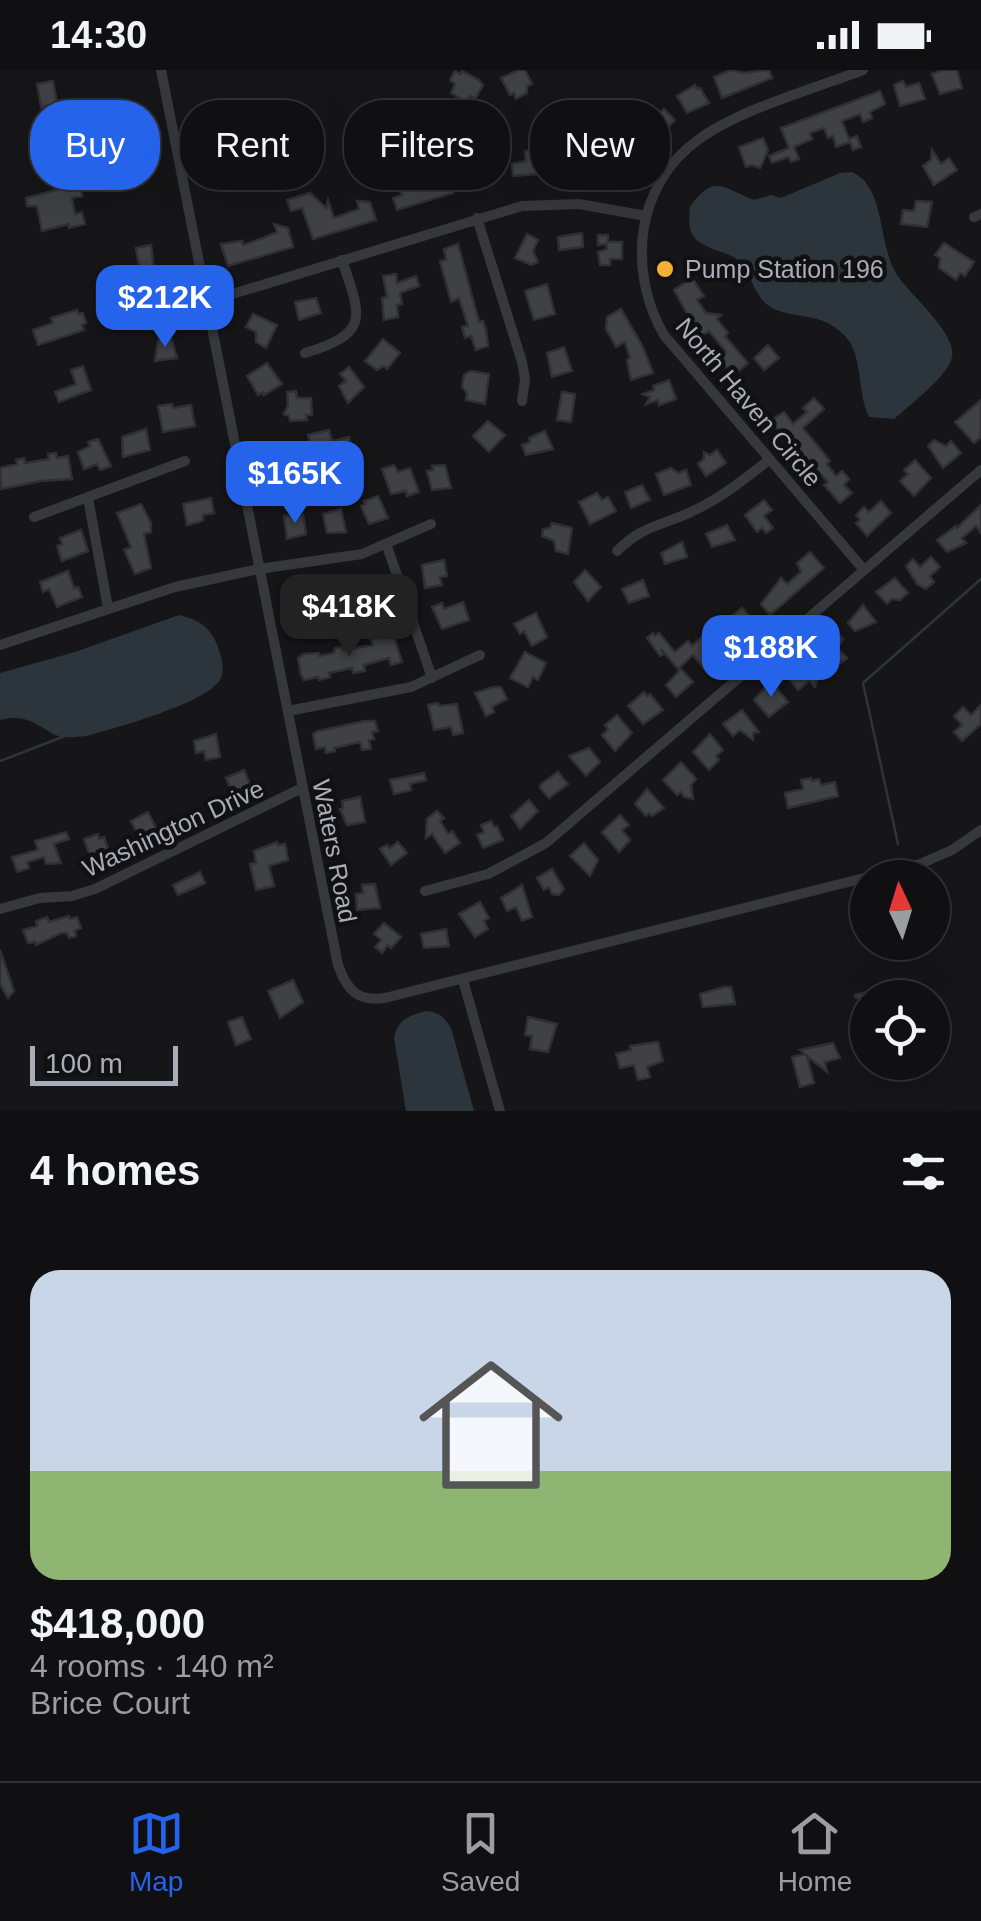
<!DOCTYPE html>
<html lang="en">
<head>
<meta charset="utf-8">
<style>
	body { margin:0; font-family:Helvetica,sans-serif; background:#1e1e20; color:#f1f3f6; height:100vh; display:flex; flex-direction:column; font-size:38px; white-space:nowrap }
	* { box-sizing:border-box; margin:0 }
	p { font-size:32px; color:#9c9d9f }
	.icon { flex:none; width:55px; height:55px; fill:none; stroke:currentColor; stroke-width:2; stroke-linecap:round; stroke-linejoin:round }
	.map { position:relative; height:1041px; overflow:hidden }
	.details { display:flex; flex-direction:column; background:#101012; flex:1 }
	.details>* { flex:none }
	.banner { position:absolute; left:30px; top:30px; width:922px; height:90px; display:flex; gap:20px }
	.needle { width:65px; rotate:356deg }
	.buttons { position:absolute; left:850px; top:790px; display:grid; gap:20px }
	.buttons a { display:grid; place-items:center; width:100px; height:100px; border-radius:50%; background:#101012; box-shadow:0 10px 40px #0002,0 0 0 2px #303032; font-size:50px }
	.scale { position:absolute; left:30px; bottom:25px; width:148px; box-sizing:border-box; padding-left:10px; border:5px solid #a8adb8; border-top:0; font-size:28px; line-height:35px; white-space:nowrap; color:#a8adb8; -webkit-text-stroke:8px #111113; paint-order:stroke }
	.price { position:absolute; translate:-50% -85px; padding:0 22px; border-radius:20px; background:#2563eb; color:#fff; font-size:32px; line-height:65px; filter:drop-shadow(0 2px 5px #0008) }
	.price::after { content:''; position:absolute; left:50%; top:60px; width:30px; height:22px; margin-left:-15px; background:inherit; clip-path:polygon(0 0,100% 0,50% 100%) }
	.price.active { background:#222; color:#fff }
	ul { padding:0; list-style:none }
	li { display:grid; align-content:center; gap:20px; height:530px; padding:0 30px }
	li span { display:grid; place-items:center; height:310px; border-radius:30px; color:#555 }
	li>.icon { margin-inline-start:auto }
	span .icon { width:180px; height:180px; fill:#fffc; stroke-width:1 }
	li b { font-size:42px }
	h2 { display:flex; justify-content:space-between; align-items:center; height:120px; padding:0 30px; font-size:42px }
	.tag { padding:0 35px; border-radius:40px; background:#101012; box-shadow:0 10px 40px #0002,0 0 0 2px #303032; font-size:35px; line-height:90px }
	.tag.active { background:#2563eb; color:#fff }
	.status { display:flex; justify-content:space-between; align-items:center; height:70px; padding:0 50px; background:#101012; direction:ltr }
	.status svg { height:28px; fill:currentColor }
	.menu { display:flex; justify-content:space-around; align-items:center; height:140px; border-top:2px solid #303032; background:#101012; font-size:28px; color:#9c9d9f }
	.menu a { display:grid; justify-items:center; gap:5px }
	.menu .active { color:#2563eb }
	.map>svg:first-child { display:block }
	.water { fill:#2c353c }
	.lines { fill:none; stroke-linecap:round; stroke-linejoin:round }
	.stream { stroke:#2c353c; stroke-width:2.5 }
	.building { fill:#404145; stroke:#303034; stroke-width:2.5 }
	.minor { stroke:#37383d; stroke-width:10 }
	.poi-dot { fill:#f2b134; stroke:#111113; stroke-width:4 }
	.labels { text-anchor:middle; stroke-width:9; stroke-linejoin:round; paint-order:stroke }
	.poi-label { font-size:25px; fill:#a8adb8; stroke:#111113; text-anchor:start }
	.street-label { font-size:25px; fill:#a8adb8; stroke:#111113 }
</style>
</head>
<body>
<div class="status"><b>14:30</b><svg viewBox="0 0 49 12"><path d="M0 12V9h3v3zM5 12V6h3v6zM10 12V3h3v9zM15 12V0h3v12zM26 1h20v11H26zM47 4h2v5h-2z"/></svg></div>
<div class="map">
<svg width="981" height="1041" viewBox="0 0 981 1041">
	<rect width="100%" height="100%" fill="#161618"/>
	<!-- water -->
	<path class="water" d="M852,102C886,117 877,173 897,205C909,224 957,263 952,287C949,305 908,337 894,349L869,347C857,322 863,286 846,267C821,239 791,251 769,236C751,223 752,199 734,187C723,181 704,179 694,167C688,159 689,147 690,137C714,103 723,118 754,130L771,125L781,128L840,103Z
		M179,545C199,550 211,557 218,577C221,586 225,598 221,608C211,632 113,659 86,666C75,667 63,669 53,664C34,652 24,644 0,650V603L75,582Z
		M426,941C439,942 444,947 451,958L474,1041H406L394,968C398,949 408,946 426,941Z"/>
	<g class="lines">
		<!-- stream -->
		<path class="stream" d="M0,691L65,666
			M898,774L863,613L981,509"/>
	</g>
	<!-- building -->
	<path class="building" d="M519,0H525L532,14L527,16V23L516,29L514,23L510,25L501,8Z
		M731,0L743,3L769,0L772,8L722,28L714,7Z
		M943,0H957L962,18L940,24L932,4Z
		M455,1L460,4L462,1L479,10L483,15L475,29L470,26L466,32L451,23L455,14L450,10Z
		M53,11L59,44L49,46L47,36L41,37L37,14Z
		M903,11L906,17L919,13L925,29L900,36L894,15Z
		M695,15L697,19L700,18L709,33L687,43L677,26Z
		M880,21L885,34L870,42L872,48L863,52L860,44L842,51L849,69L857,66L861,77L853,80L850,72L836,77L833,66L828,68L824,58L810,63L812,69L794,77L799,89L791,92L788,87L772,93L769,86L789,78L781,58Z
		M305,38L289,50L292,60L267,67H264L260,51L254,53L250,42L263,39L264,43L279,39L281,44Z
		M664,39L675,50L653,72L637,56L651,43L655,46Z
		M763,68L768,80L760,98L752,95L746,97L739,77Z
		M534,80L536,104L513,106L512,94L526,91L525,81Z
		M932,80L941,94L949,88L957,100L934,115L923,96L931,90Z
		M624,81H633L639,93L613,107L607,95L619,88L617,84Z
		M485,83L494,113L473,118L466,88Z
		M558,83L579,84L578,103L555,101Z
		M442,90L453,123L397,140L393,128L402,125L400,119L425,111L426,101L439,100Z
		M79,114L82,126L72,128L75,144L82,142L85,154L69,158V154L42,161L37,136H27L26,128Z
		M310,123L326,138L328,130L334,148L359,139L357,131L370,132L376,150L313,169L302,138L291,141L287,130Z
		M916,131L932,132L927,157L901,154L903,140L914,141Z
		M274,154L288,158L293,177L228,196L221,174L242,171L243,175L263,168L277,162Z
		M582,163L583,177L559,180L558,167Z
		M527,164L538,170L533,181L538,192L531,195L515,188Z
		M598,165H608V172H622V189H610V195H600L598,182L607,179L606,174L598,175Z
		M944,173L974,192L965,206L960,203L956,210L939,198L940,188L935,185Z
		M458,174L479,252L483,251L486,260L488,276L476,280L471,266L465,268L462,257L468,256L459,228L451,232L440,191L446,190L444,179Z
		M151,175L154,200L140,203L136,178Z
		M396,204L397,213L416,206L419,216L400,223L402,234L397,235L398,247L384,250L382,228L387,227L383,206Z
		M692,208L704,226L697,230L706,243L721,245L717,249L728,263L725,266L748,293L733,306L719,288L726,282L709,261L700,267L674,220Z
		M547,214L555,244L534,250L525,221Z
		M316,228L321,243L299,250L295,232Z
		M621,239L643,277L653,303L631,310L627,290L630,288L625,272L616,277L606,259L607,247Z
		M77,240L78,244L83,243L86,253L82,255L84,260L38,275L33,260L53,253L51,248Z
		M253,244L277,255L266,278L256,272V262L246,257Z
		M171,267L177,288L155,291L158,270Z
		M383,269L400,283L387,299L384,296L377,300L365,291Z
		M768,275L779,288L764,300L754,288Z
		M564,277L572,301L552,307L547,283Z
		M267,293L282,314L264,325L263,322L258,325L247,306Z
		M83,296L91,320L59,332L55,322L76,314L71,300Z
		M349,297L364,317L348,333L339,316L346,311L340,304Z
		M470,301L489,304L485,334L466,330L467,323L462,317L464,305Z
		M669,310L676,329L659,335L658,330L646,334L650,327L643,324L654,320L653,316Z
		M296,321L297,328H311L312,345H306L307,350L290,351L289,346L284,344L288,335L287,322Z
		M562,322L575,324L571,352L557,350Z
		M814,328L824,339L803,358L830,391L827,394L836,406L842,401L849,409L844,415L852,423L840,433L824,415L828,412L770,351L784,342L793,354L807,342L803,338Z
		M981,330V367L974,373L955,352Z
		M172,334L173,338L191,335L195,356L163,362L158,336Z
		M488,351L505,365L489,382L473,366Z
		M146,359L150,380L123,387L122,367Z
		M329,360L332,371L349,367L351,376L324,384L325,390L315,393L308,365Z
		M545,361L553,379L526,385L522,375L530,372L529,368Z
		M98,369L111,396L100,400L97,394L84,399L78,382L90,376L88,372Z
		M934,370L946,376L951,371L961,383L943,398L928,376Z
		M717,380L726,393L706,406L698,394L704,389V382L710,385Z
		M56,383L57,388L68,386L72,409L41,411L1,419L0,398L17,394L16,390L24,388L25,393L49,389L48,384Z
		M915,390L931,408L914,426L900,411L908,404L904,400Z
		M394,395L398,402L410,398L419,422L407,426L406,421L391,424L382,399Z
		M445,395L451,418L432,420L427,401L433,400L432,396Z
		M671,398L678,403L686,400L691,415L664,425L656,404Z
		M642,415L650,430L631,438L625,422Z
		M597,423L602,430L608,427L616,441L590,454L579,432Z
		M378,426L388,448L369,454L361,436L365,434L364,431Z
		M211,428L214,443L203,445V450L199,452L187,455L183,434Z
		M764,430L772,440L764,446L773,458L766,463L762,458L757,462L745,445Z
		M881,431L891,443L867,466L856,453L860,450L856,445L864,437L869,442Z
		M141,434L151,453V462L144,464L151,498L135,504L124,480L131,477L117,443Z
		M981,435V463L976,456L962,468L966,473L947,482L937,470L956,456L957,458Z
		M341,439L346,462L327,463L323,444Z
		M303,445L306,464L287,469L284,446Z
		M552,453L572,458L568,484L556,481L554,471L542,466L543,459L550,458Z
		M727,455L735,470L712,477L706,464Z
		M81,460L88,481L62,491L57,476L62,474L60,468Z
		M682,472L687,487L665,494L661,483Z
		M810,482L824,498L770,545L761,534L781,508L787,514L801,502L797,493Z
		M931,487L940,497L930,506L934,512L926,519L917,514L906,496L913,489L920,497Z
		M444,490L447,506L440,507L442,515L425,518L422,495Z
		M585,500L601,517L588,531L574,512Z
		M68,501L74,518L78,517L82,527L57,537L49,519L43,522L40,512Z
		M895,508L908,523L900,530L892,529L887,534L876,522Z
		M643,510L649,526L629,533L622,519Z
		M463,532L469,550L442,559L432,537L442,533L444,539Z
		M863,535L876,552L855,561L848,553Z
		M742,538L757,555L739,574L725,552Z
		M536,543L547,567L532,576L524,561L520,564L514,554Z
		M834,559L843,569L838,578L847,588L841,593L836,587L830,593L815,577Z
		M653,563L655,566L659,563L675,582L688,571L692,576L702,567L706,571L710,567L724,584L706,601L693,585L678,599L661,579L664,584L660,586L647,568Z
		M386,564H393L402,592L391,595L389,588L382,590L364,595L365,601L353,603L352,598L329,603L330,607L319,610L318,607L304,610L301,605L298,588L304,584L319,583V586L334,583L335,578L342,577L343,580L373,575L371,570Z
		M525,582L546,593L538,610L533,607L528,617L510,608Z
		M802,585L817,600L818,607L815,617L809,611L798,620L789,609L799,601L794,592Z
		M681,599L693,612L676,627L666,615Z
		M771,611L788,632L769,647L754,630Z
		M493,617H501L507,629L492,637L494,642L486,646L475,623Z
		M644,622L647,626L650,624L663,640L643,654L628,636Z
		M438,633L439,636L457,634L463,663L453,665L451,657L434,660L428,635Z
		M981,635V654L962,671L954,662L962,655L954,646L963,637L971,645Z
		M742,640L759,662L753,663V670L740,660L733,666L723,654Z
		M617,645L632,663L615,681L602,665L608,660L605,655Z
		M365,651H375L378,661L372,662L374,669L369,670L371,679L362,680L360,672L334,678L335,681L326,683L325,677L316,679L313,664L318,661Z
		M216,664L220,687L206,690L204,681L196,683L194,671Z
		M710,664L723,680L716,686L719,690L709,700L693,682Z
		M589,678L600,692L586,706L569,686Z
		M681,692L696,709L691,715L693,729L684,727L681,722L677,725L663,710Z
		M244,700L254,724L236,731L226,708Z
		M558,702L568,714L549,728L540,718L541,714Z
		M424,703L426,710L410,714L411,720L394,724L390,710Z
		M811,708L812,711L819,709L821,715L835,712L838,726L788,738L785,723L803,719L801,710Z
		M647,719L664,738L652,746L649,743L646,746L635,734Z
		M360,727L365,752L347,755L340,739L343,738L342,731Z
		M529,730L538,741L520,759L511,746Z
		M437,741L444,748L440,751L448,764L452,761L460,773L445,783L432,764L426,768L427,749Z
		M148,742L156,758L139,767L131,751Z
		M620,745L629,755L622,760L630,770L619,782L602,762Z
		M491,751L494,757L497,756L503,770L483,778L477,765L484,762L481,755Z
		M66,762L69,769L54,774L61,793L46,794L44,787L27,792L29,798L17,802L12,787L38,780L35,771Z
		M98,764L99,769L104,767L108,779L91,789L84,769Z
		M277,772L278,775L285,774L288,790L269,796L274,816L256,820L250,794L256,793L254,781Z
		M398,772L407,783L391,795L380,779L387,775L390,778Z
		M584,773L598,790L590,806L570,786Z
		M552,799L564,819L559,825L552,824L549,817L544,820L537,808Z
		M200,802L205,813L178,825L173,815Z
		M375,814L380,838L357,840L356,824L363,823L362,815Z
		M522,815L532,847L522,851L516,837L507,841L501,828Z
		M480,832L489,848L484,851L488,859L475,867L459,844Z
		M69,846L70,849L77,847L81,858L75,861L76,866L69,868L67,863H61L36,875L35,872L28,873L23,860L37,856L36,851L47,847L49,852Z
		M384,853L401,867L391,878L388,875L382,883L375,877L381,870L374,864Z
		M446,859L449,876L424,878L421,864Z
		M0,880L14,921L8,928L0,914Z
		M293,910L303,932L280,948L268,921Z
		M896,915L900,928H856L855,925Z
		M724,917H731L735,934L703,937L700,924Z
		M242,947L251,969L236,975L228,952Z
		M528,947L557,954L548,982L530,979L532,966L525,965Z
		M658,972L663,991L647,997L650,1007L638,1010L634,995L620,998L616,984L631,980L630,976Z
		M833,973L840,988L825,992L827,1002L807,986L814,1013L800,1017L792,987L805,984L800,980Z"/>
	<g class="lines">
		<!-- minor -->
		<path class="minor" d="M161,0L338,895C347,920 357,932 385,928L920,794L952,780L981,760
			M863,0C813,19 740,39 698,70C635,115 627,201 664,265L864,500
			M974,147L981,144
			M477,148L522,292L525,309L522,331
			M206,232L522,136L579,134L646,146
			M305,283C371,263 361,247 342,190
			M88,428L108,538
			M34,447L185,391
			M387,476L432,608
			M617,481C644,454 663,456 695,440C722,427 746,408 769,390
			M0,575L175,517L259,499L362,484L431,454
			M288,641L411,617L480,585
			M425,821L488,804L546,773L981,400
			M0,839L40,828L72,826L95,819L302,718
			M463,910L500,1041"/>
	</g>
	<!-- markers -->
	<circle class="poi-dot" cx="665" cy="199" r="10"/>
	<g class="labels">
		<!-- poi labels -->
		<g class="poi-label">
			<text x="685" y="208">Pump Station 196</text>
		</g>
		<!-- street labels -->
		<g class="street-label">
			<text transform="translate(749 332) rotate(50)" y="9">North Haven Circle</text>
			<text transform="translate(173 758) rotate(-25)" y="9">Washington Drive</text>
			<text transform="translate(335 781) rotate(79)" y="9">Waters Road</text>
		</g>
	</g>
</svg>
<div class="buttons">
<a><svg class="needle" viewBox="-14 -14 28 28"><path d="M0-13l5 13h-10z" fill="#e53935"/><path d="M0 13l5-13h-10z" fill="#9c9d9f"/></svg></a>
<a><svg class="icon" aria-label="locate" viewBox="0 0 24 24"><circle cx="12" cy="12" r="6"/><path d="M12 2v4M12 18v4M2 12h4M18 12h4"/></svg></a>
</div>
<div class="scale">100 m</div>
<b class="price" style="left:165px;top:280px">$212K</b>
<b class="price" style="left:295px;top:456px">$165K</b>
<b class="price active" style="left:349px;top:589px">$418K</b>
<b class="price" style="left:771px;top:630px">$188K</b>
<div class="banner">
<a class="tag active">Buy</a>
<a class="tag">Rent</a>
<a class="tag">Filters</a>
<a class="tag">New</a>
</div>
</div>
<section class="details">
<h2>4 homes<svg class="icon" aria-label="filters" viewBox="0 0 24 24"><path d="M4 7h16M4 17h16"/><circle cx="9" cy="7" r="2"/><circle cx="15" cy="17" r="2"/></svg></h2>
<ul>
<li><span style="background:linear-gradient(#c9d6e8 65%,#8fb573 0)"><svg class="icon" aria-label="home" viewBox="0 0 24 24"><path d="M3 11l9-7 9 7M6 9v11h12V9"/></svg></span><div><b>$418,000</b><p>4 rooms · 140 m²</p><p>Brice Court</p></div></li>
</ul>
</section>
<nav class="menu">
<a class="active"><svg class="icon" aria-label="map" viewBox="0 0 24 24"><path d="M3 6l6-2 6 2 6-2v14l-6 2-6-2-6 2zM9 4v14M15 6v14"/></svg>Map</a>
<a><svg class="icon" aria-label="saved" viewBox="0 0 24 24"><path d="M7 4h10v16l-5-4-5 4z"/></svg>Saved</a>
<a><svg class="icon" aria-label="home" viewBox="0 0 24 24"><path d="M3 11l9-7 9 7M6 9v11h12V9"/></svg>Home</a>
</nav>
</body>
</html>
